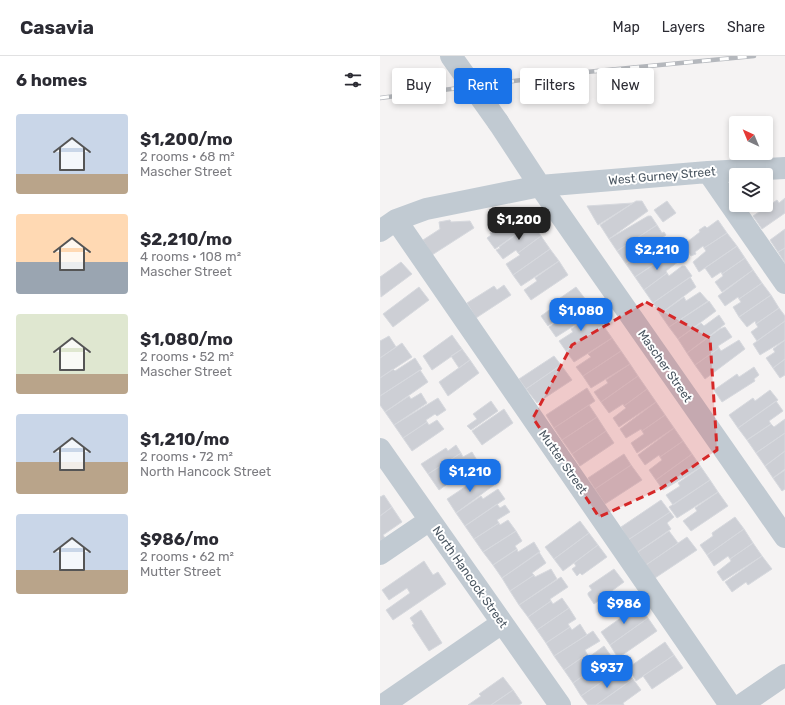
<!DOCTYPE html>
<html lang="en">
<head>
<meta charset="utf-8">
<style>
	body { margin:0; font-family:Rubik,sans-serif; background:#f7f7f7; color:#2b2b33; height:100vh; display:flex; flex-direction:column; font-size:15px; white-space:nowrap }
	* { box-sizing:border-box; margin:0 }
	p { font-size:13px; color:#7c7c81 }
	.icon { flex:none; width:22px; height:22px; fill:none; stroke:currentColor; stroke-width:2; stroke-linecap:round; stroke-linejoin:round }
	.map { position:relative; flex:1; overflow:hidden }
	.sheet { display:flex; flex-direction:column; background:#fff; width:380px }
	.sheet>* { flex:none }
	.banner { position:absolute; left:12px; top:12px; width:333px; height:36px; display:flex; gap:8px }
	.needle { width:26px; rotate:316deg }
	.controls { position:absolute; left:349px; top:60px; display:grid; gap:8px }
	.controls a { display:grid; place-items:center; width:44px; height:44px; border-radius:4px; background:#fff; box-shadow:0 2px 6px #0003; font-size:20px }
	.price { position:absolute; translate:-50% -34px; padding:0 9px; border-radius:8px; background:#1a73e8; color:#fff; font-size:13px; line-height:26px; filter:drop-shadow(0 1px 2px #0008) }
	.price::after { content:''; position:absolute; left:50%; top:24px; width:12px; height:9px; margin-left:-6px; background:inherit; clip-path:polygon(0 0,100% 0,50% 100%) }
	.price.current { background:#222; color:#fff }
	ul { padding:0; list-style:none }
	li { display:flex; align-items:center; gap:12px; height:100px; padding:0 16px }
	li span { display:grid; place-items:center; flex:none; width:112px; height:80px; border-radius:4px; color:#555 }
	li>.icon { margin-inline-start:auto }
	span .icon { width:48px; height:48px; fill:#fffc; stroke-width:1 }
	li b { font-size:17px }
	h2 { display:flex; justify-content:space-between; align-items:center; height:48px; padding:0 16px; font-size:17px }
	.pill { padding:0 14px; border-radius:4px; background:#fff; box-shadow:0 2px 6px #0003; font-size:14px; line-height:36px }
	.pill.current { background:#1a73e8; color:#fff }
	header { display:flex; align-items:center; gap:24px; box-sizing:border-box; height:56px; padding:0 20px; background:#fff; border-bottom:1px solid #e1e1e2 }
	header strong { font-size:19px }
	nav { display:flex; gap:22px; margin-inline-start:auto; font-size:14px }
	main { display:flex; flex:1; min-height:0 }
	.map>svg:first-child { display:block }
	.building { fill:#cdcfd5; stroke:#d7d9de }
	.lines { fill:none; stroke-linecap:round; stroke-linejoin:round }
	.minor { stroke:#c1cad2; stroke-width:22 }
	.rail-casing { stroke:#b5b8bd; stroke-width:4.5 }
	.rail { stroke:#fff; stroke-width:3; stroke-dasharray:9; stroke-linecap:butt }
	.minor-bridge { stroke:#c1cad2; stroke-width:22 }
	.marked { fill:#d62828; fill-opacity:0.2; stroke:#d62828; stroke-width:3; stroke-dasharray:8 5; stroke-linejoin:round }
	.labels { text-anchor:middle; stroke-width:4; stroke-linejoin:round; paint-order:stroke }
	.street-label { font-size:12px; fill:#4a5661; stroke:#fff }
</style>
</head>
<body>
<header>
<strong>Casavia</strong>
<nav><a>Map</a><a>Layers</a><a>Share</a></nav>
</header>
<main>
<section class="sheet">
<h2>6 homes<svg class="icon" aria-label="filters" viewBox="0 0 24 24"><path d="M4 7h16M4 17h16"/><circle cx="9" cy="7" r="2"/><circle cx="15" cy="17" r="2"/></svg></h2>
<ul>
<li><span style="background:linear-gradient(#c9d6e8 75%,#b9a48a 0)"><svg class="icon" aria-label="home" viewBox="0 0 24 24"><path d="M3 11l9-7 9 7M6 9v11h12V9"/></svg></span><div><b>$1,200/mo</b><p>2 rooms · 68 m²</p><p>Mascher Street</p></div></li>
<li><span style="background:linear-gradient(#ffd9b3 60%,#9aa5b1 0)"><svg class="icon" aria-label="home" viewBox="0 0 24 24"><path d="M3 11l9-7 9 7M6 9v11h12V9"/></svg></span><div><b>$2,210/mo</b><p>4 rooms · 108 m²</p><p>Mascher Street</p></div></li>
<li><span style="background:linear-gradient(#dfe7d0 75%,#b9a48a 0)"><svg class="icon" aria-label="home" viewBox="0 0 24 24"><path d="M3 11l9-7 9 7M6 9v11h12V9"/></svg></span><div><b>$1,080/mo</b><p>2 rooms · 52 m²</p><p>Mascher Street</p></div></li>
<li><span style="background:linear-gradient(#c9d6e8 60%,#b9a48a 0)"><svg class="icon" aria-label="home" viewBox="0 0 24 24"><path d="M3 11l9-7 9 7M6 9v11h12V9"/></svg></span><div><b>$1,210/mo</b><p>2 rooms · 72 m²</p><p>North Hancock Street</p></div></li>
<li><span style="background:linear-gradient(#c9d6e8 70%,#b9a48a 0)"><svg class="icon" aria-label="home" viewBox="0 0 24 24"><path d="M3 11l9-7 9 7M6 9v11h12V9"/></svg></span><div><b>$986/mo</b><p>2 rooms · 62 m²</p><p>Mutter Street</p></div></li>
</ul>
</section>
<div class="map">
<svg width="405" height="649" viewBox="0 0 405 649">
	<rect width="100%" height="100%" fill="#f5f3f3"/>
	<!-- building -->
	<path class="building" d="M405,142V157L382,173L373,160L397,144L399,147Z
		M256,145H262L268,155L229,183L220,169Z
		M287,145L296,157L283,166L274,154Z
		M253,147L218,169L207,150Z
		M144,155L152,167L115,193L107,182L111,179L110,177Z
		M268,160H271L277,169L237,195L229,183Z
		M70,164L71,166L90,165L94,172L52,199L43,184L60,173L59,166Z
		M338,164L347,177L324,192L323,190L315,196L316,198L311,200L304,190L308,187L307,186L320,176L319,174L325,170L327,172Z
		M152,167L161,180L138,197L136,194L123,203L116,194L120,192L119,191Z
		M277,169L282,177L284,176L286,179L246,208L237,195Z
		M405,173V192L398,196L390,184Z
		M347,177L357,190L319,216L313,206L326,195L324,192Z
		M161,180L170,193L133,219L126,208L140,199L138,197Z
		M288,184L295,194L255,221L246,208L270,192L272,195Z
		M357,190L365,202L342,218L341,216L332,222L325,212Z
		M405,192V207L398,196Z
		M170,193L179,205L141,230L133,219Z
		M293,196L299,205L286,215L287,217L264,234L255,221Z
		M365,202L373,214L342,236L335,226L343,220L342,218Z
		M179,205L188,219L151,244L144,234L157,225L155,222Z
		M21,206L32,218L1,241L0,221Z
		M302,210H305L312,220L273,247L264,234L287,217L289,220Z
		M373,214L382,227L359,243L358,241L345,250L338,240Z
		M310,221L316,231L280,258L273,247Z
		M382,227L391,239L359,261L353,251L361,246L359,243Z
		M124,229L131,239L96,262L87,247L114,230L117,234Z
		M39,231L49,244L13,271L3,258Z
		M196,231L206,244L168,270L161,260L175,250L173,247Z
		M320,236L328,245L289,271L280,258L304,241L306,245Z
		M391,239L399,252L376,268L375,265L367,271L359,261Z
		M206,244L214,257L176,281L169,271Z
		M329,245L336,255L298,283L289,271Z
		M399,252L405,260V265L377,285L371,276L378,271L376,268Z
		M214,257L223,269L186,295L179,285L193,276L191,273Z
		M339,259L345,268L307,297L298,283L321,267L324,270Z
		M405,265V284L380,299L373,288Z
		M223,269L232,282L194,306L186,295Z
		M345,271L352,281L338,290L339,292L315,309L307,297L340,273Z
		M72,279L82,293L52,314L43,300Z
		M9,280L16,291L0,302V285Z
		M232,282L241,295L203,320L196,311L211,301L208,298Z
		M359,284L365,293L325,323L315,309L339,292L341,295Z
		M405,284V303L393,312L386,302L395,296L393,293Z
		M22,287L32,301L0,322V302Z
		M82,293L90,304L79,312L71,300Z
		M241,295L250,308L211,332L203,320Z
		M174,300L181,309L146,333L139,323Z
		M35,302L42,313L0,340V322L13,313L15,315Z
		M405,303V319L400,322L393,312Z
		M90,304L99,317L68,340L59,326Z
		M250,308L258,320L221,346L214,336L228,327L226,324Z
		M181,309L192,324L157,347L146,333Z
		M374,311L379,319L374,323L375,325L342,346L334,334L357,318L359,321Z
		M40,314L48,326L5,356L0,349V340Z
		M258,320L267,333L244,350L243,348L229,357L221,346Z
		M207,332L215,345L174,372L166,359Z
		M267,333L276,346L239,371L233,362L246,352L244,350Z
		M390,334L398,344L358,372L349,359L373,342L375,345Z
		M41,337L47,347L14,369L5,356L29,340L31,343Z
		M58,342L66,354L57,360L55,358L46,364L47,366L23,382L14,369Z
		M111,345L118,355L91,374L87,370L97,363L93,358Z
		M396,345L403,355L389,365L391,368L367,384L358,372Z
		M276,346L285,359L262,375L261,373L246,382L240,373Z
		M209,349L217,361L182,384L174,372Z
		M124,353L133,367L102,389L92,375Z
		M285,359L294,372L257,397L251,387L264,378L262,375Z
		M217,361L226,375L192,398L182,384Z
		M405,363V377L376,397L367,384L391,368L394,371Z
		M57,364L64,373L32,395L23,382L47,366L49,369Z
		M294,372L303,385L280,401L279,399L265,409L258,399Z
		M226,375L234,387L200,410L192,398Z
		M405,377V395L385,410L376,397Z
		M303,385L312,398L276,424L269,414L282,404L280,401Z
		M76,389L81,397L48,418L41,408L66,392L68,395Z
		M405,395V413L393,422L385,410Z
		M92,396L98,406L59,434L48,418L81,397L83,401Z
		M244,398L251,409L215,433L208,422Z
		M312,398L321,411L283,434L276,424Z
		M251,409L262,424L225,448L215,433Z
		M321,411L330,424L293,449L286,439L300,430L298,427Z
		M405,414V433L402,435L393,422Z
		M106,417L114,429L76,457L67,443Z
		M330,424L338,436L297,462L289,451Z
		M118,433L125,443L85,470L76,457L101,440L103,443Z
		M338,436L348,450L311,475L303,465L317,455L315,452Z
		M4,439L12,451L0,460V441Z
		M281,444L290,456L248,484L241,471Z
		M117,448L120,452L125,449L130,456L117,464L119,467L94,483L85,470Z
		M12,451L22,466L3,479L5,482L0,485V460Z
		M290,456L294,461L287,467L291,473L256,497L248,484Z
		M355,461L364,473L327,499L320,489L333,480L332,477Z
		M128,464L136,475L103,496L94,483L119,467L120,469Z
		M200,465L209,477L174,503L165,491Z
		M364,473L373,487L350,503L348,500L334,510L327,499Z
		M136,475L142,485L135,490L137,493L113,509L103,496Z
		M289,475L298,487L266,509L258,496Z
		M209,477L218,489L183,515L174,503Z
		M307,481L317,494L275,522L266,509Z
		M154,486L160,496L122,522L113,509L137,493L138,496Z
		M373,487L382,500L343,525L337,516L351,505L350,503Z
		M218,489L227,501L202,519L200,517L197,520L192,513L196,510L194,507Z
		M159,496L166,507L152,517L154,519L130,535L122,522Z
		M382,500L392,513L368,529L366,526L352,536L345,526Z
		M44,505L53,519L58,516L66,528L13,564L6,554L30,537L27,532L9,544L2,534Z
		M171,513L177,523L139,549L130,535L154,519L155,521Z
		M234,513L244,526L214,548L208,539V537L212,534L209,530Z
		M181,521L188,531L170,543L171,545L148,561L139,549Z
		M182,542L189,552L157,574L148,561L171,545L173,548Z
		M259,549L268,562L230,589L221,576Z
		M189,552L196,563L188,568L190,571L166,587L157,574Z
		M41,554L62,587L49,595L32,569L34,568L30,562Z
		M268,562L277,575L238,602L230,589Z
		M200,568L207,579L174,600L166,587L190,571L192,574Z
		M213,575L220,585L205,594L207,598L184,614L174,600Z
		M285,586L294,599L256,625L248,612Z
		M224,590L231,600L193,627L184,614L207,598L209,601Z
		M294,599L303,612L272,633L263,620Z
		M225,604L232,615L224,620L226,623L201,640L193,627Z
		M246,613L253,623L216,649H208L201,640L226,623L228,626Z
		M123,621L133,634L111,649H88L101,640L99,638Z
		M253,623L261,634L243,647L244,649H216Z
		M133,634L142,647L139,649H111Z"/>
	<g class="lines">
		<!-- minor -->
		<path class="minor" d="M118,66L160,130L405,481
			M328,116L405,227
			M16,164L350,649
			M0,175L16,164L46,153L160,130L328,116L405,112
			M0,393L180,649
			M0,498L50,464
			M3,649L122,567
			M361,649L405,619"/>
		<defs>
			<path id="rail" d="M0,42L196,17L374,0"/>
		</defs>
		<!-- rail casing -->
		<use href="#rail" class="rail-casing"/>
		<!-- rail -->
		<use href="#rail" class="rail"/>
		<!-- minor-bridge -->
		<path class="minor-bridge" d="M71,0L118,66"/>
	</g>
	<!-- marked area -->
	<path class="marked" d="M266,246L330,282L337,394L280,433L219,461L153,362L192,289Z"/>
	<g class="labels">
		<!-- street labels -->
		<g class="street-label">
			<text transform="translate(282 120) rotate(-5)" y="4">West Gurney Street</text>
			<text transform="translate(285 310) rotate(55)" y="4">Mascher Street</text>
			<text transform="translate(183 406) rotate(55)" y="4">Mutter Street</text>
			<text transform="translate(90 521) rotate(55)" y="4">North Hancock Street</text>
		</g>
	</g>
</svg>
<div class="controls">
<a><svg class="needle" viewBox="-14 -14 28 28"><path d="M0-13l5 13h-10z" fill="#e53935"/><path d="M0 13l5-13h-10z" fill="#7c7c81"/></svg></a>
<a><svg class="icon" aria-label="layers" viewBox="0 0 24 24"><path d="M12 4l9 5-9 5-9-5zM3 14l9 5 9-5"/></svg></a>
</div>
<b class="price current" style="left:139px;top:185px">$1,200</b>
<b class="price" style="left:277px;top:215px">$2,210</b>
<b class="price" style="left:201px;top:276px">$1,080</b>
<b class="price" style="left:90px;top:437px">$1,210</b>
<b class="price" style="left:244px;top:569px">$986</b>
<b class="price" style="left:227px;top:633px">$937</b>
<div class="banner">
<a class="pill">Buy</a>
<a class="pill current">Rent</a>
<a class="pill">Filters</a>
<a class="pill">New</a>
</div>
</div>
</main>
</body>
</html>
